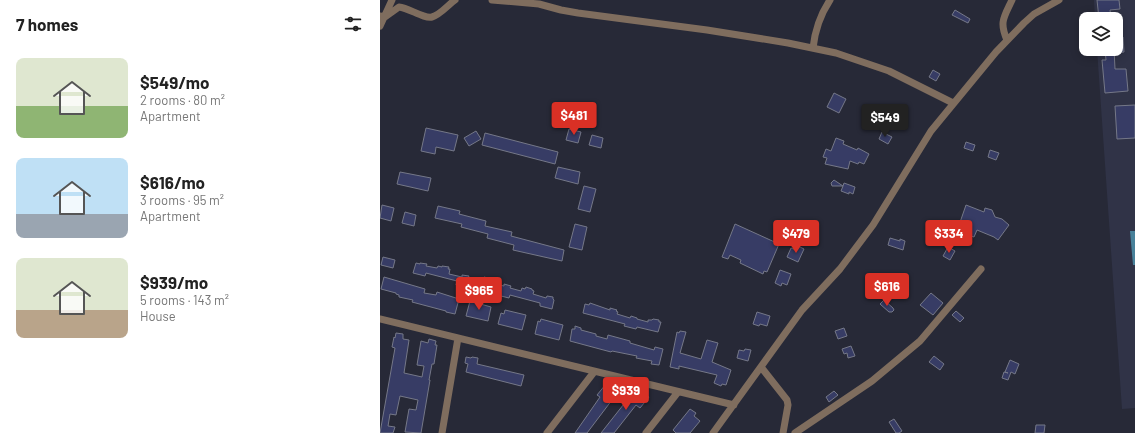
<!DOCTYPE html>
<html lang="en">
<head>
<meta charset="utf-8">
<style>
	body { margin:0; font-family:Barlow,sans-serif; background:#f2f2f2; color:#222; height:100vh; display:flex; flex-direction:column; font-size:15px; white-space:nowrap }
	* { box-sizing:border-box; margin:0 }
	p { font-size:13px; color:#767676 }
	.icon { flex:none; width:22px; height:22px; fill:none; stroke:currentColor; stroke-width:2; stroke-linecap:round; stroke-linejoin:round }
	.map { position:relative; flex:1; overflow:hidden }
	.panel { display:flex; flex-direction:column; background:#fff; width:380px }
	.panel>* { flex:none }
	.controls { position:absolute; left:699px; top:12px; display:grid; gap:8px }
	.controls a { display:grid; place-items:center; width:44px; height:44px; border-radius:8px; background:#fff; box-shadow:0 2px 10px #0003; font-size:20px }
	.price { position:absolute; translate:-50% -34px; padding:0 9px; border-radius:4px; background:#d93025; color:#fff; font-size:13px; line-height:26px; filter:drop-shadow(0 1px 2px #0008) }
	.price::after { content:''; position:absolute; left:50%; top:24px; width:12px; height:9px; margin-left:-6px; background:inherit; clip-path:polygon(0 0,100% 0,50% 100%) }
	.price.on { background:#222; color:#fff }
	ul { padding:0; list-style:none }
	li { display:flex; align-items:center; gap:12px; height:100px; padding:0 16px }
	li span { display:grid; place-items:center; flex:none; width:112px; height:80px; border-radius:8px; color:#555 }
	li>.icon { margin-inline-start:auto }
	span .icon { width:48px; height:48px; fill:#fffc; stroke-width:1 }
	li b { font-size:17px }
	h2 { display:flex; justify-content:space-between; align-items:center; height:48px; padding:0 16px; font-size:17px }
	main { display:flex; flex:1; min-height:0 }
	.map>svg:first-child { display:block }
	.built { fill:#303347 }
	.water { fill:#48819a }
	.building { fill:#373c65; stroke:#757888 }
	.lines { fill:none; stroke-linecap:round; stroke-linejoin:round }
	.street { stroke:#7f6d5e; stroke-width:7 }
</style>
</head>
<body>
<main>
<section class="panel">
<h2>7 homes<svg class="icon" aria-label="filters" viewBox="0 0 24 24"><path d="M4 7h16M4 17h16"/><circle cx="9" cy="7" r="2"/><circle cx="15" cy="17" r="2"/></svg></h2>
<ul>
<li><span style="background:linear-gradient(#dfe7d0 60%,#8fb573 0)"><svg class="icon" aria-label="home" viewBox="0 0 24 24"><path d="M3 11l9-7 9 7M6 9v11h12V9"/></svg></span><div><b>$549/mo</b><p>2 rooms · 80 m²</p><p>Apartment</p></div></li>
<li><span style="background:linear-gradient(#bfe0f5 70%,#9aa5b1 0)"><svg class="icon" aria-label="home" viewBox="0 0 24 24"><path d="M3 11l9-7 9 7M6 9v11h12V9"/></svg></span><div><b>$616/mo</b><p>3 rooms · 95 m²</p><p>Apartment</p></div></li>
<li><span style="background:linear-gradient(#dfe7d0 65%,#b9a48a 0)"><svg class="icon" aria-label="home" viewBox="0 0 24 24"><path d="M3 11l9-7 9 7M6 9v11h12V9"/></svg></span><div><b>$939/mo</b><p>5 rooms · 143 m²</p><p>House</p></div></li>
</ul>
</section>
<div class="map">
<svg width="755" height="433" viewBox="0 0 755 433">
	<rect width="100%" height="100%" fill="#272937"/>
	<!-- built -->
	<path class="built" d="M714,0H755V408L742,409L717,49H736V19H715Z"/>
	<!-- water -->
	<path class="water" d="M750,231H755V265H753Z"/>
	<!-- building -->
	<path class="building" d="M717,0H739L740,9L730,10L731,19H719Z
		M575,10L590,19L588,23L572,15Z
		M743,37L744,52L736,53V38Z
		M725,49H734L735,69H746L748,91L725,93L722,60H726Z
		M553,70L560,74L556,81L549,77Z
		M454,93L466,99L459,113L447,107Z
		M755,105V138L737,139L735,106Z
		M46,128L78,135L74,151L56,147L55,154L41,151Z
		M189,129L201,132L198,143L186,140Z
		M96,131L101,139L89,146L84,138Z
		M502,132L512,137L508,144L499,139Z
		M105,133L178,152L175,164L102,145Z
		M212,135L223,138L221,148L209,145Z
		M456,138L464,141L463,144L477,150L478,148L489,154L484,164L479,162L478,164L470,161L468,169L445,164L447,158L443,157L446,149L451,151Z
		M586,142L595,145L593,151L584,148Z
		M610,150L619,153L616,160L608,157Z
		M178,167L200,172L198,184L175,178Z
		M20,172L51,178L48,191L17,184Z
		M454,180L463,186L464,183L475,187L473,194L469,192V194L461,191L463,186H452L451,183Z
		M204,186L216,189L210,212L198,209Z
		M2,205L14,208L11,221L0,218Z
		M586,205L604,212L605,208L612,210L615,217L622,219L629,225L618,240L614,237L597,230L594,237L577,231Z
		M58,206L80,211L79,214L106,221L105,226L132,232L131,236L184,250L182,261L133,250L134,245L107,238L108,234L81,227L82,224L55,218Z
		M25,212L36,215L34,226L22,223Z
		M195,224L207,227L202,250L189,247Z
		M355,224L399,244L387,272L384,271L383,274L360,263L361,260L350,255L348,259L342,257Z
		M510,238L520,241V239L525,241L523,250L508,245Z
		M418,246L424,249L418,262L407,257L411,248L416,250Z
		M568,247L575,251L570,260L563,256Z
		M3,257L15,260L13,268L1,265Z
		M36,263L40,264V263L47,264L46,266L57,268L58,266L62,267V266L69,267L68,269H70L69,274L82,277V275L89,276L88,278L99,281L100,278L104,279V277L111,279L110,280L112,281L111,283L124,286V284L131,286L130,288L141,291L142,288L145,289L146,287L152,289V290L154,291L153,294L166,298L167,296L173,297V299L174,300L172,309L160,306V303L130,295L129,298L117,295L118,292L88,285V288L76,285L77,281L46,273L45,276L33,273Z
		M400,270L411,274L407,285L402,283L401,286L395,283Z
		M4,277L45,289L44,293L56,295L57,292L79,299L75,314L66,312V311L32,302L33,300L19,297V295L16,294V293L1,289Z
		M551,293L563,303L553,315L540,305Z
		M504,300L513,308L514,310L512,312H509L500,304Z
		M90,301L111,307L108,321L86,316Z
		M210,303L230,310V308L237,310L236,311L238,312L237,314L250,318L251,316L257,318V319L268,322V320H272L273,319L279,320V322H281L278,332L257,327L256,329L244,326L245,324L203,313L205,304L209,305Z
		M125,310L146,315L142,330L118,324L121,313L124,314Z
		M576,311L584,318L580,322L572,315Z
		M377,312L390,316L387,326L380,324L379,326L373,324Z
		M161,319L183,325L179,340L155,334L158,321L160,322Z
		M195,326L201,328V330L216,334V336L227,339L228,335L250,341V343L274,350L275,347L283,349L279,365L271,364L272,361L256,358L257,356L232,351L231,352L190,341L192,329H195Z
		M464,328L467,336L458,339L455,331Z
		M300,331L306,332L300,353L321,359L327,340L338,343L332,362L351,370L346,385L342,384L341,386L334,383L337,375L299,366V369L290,367L297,332L299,333Z
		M16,333L23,334V339L29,340L24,373L42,377L44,366L37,365L41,341L48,343L49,339L56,341L55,345H57L54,364H52L49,380H50L41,433L25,432L29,409L36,410L38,400L20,396L16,415L10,414L8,426L15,427L13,433H0L15,348L12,347L14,337L15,338Z
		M471,346L475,356L468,358L467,353L464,354L462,349Z
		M365,349L371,350L368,361L357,358L359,350L364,351Z
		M554,356L564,364L560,370L549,362Z
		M86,357L91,358L92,357L98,358L97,364L144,375L141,386L86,372L88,364L85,363Z
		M630,360L639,364L635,374L631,372L628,380L622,378L624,372L628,373L625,372Z
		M226,384L232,388L229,392L235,396L207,433H195L220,397L217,395Z
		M255,390L260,395L262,392L269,397L260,408L256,405L234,433H221Z
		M454,391L458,395L449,402L446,397Z
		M310,409L316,413L314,416L320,421L310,433H296L293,430Z
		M514,419L522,431L519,433H516L509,422Z
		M656,425H665L664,433H655Z"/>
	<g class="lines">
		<!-- street -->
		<path class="street" d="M112,0L159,4L181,10L198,13L327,30L408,43L456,53L509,71L573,103
			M0,16L5,17L19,7C29,8 44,19 52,17C60,15 68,5 75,0
			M0,26L12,0
			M627,40C619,22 624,17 632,0
			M433,48C435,30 440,15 450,0
			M0,319L354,405
			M381,367L407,400L408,405L403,433
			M62,433L78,338
			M167,433L214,372
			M266,433L298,392
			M333,433L422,310L460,269L493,225L551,131L616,52L644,23L654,14L679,0
			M415,433L492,381L540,341L601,269"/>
	</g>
</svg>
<div class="controls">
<a><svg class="icon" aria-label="layers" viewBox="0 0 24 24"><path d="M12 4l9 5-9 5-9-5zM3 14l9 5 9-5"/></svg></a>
</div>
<b class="price" style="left:194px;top:136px">$481</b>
<b class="price on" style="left:505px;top:138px">$549</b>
<b class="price" style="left:416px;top:254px">$479</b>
<b class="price" style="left:569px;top:254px">$334</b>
<b class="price" style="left:507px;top:307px">$616</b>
<b class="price" style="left:99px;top:311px">$965</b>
<b class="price" style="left:246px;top:411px">$939</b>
</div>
</main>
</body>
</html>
